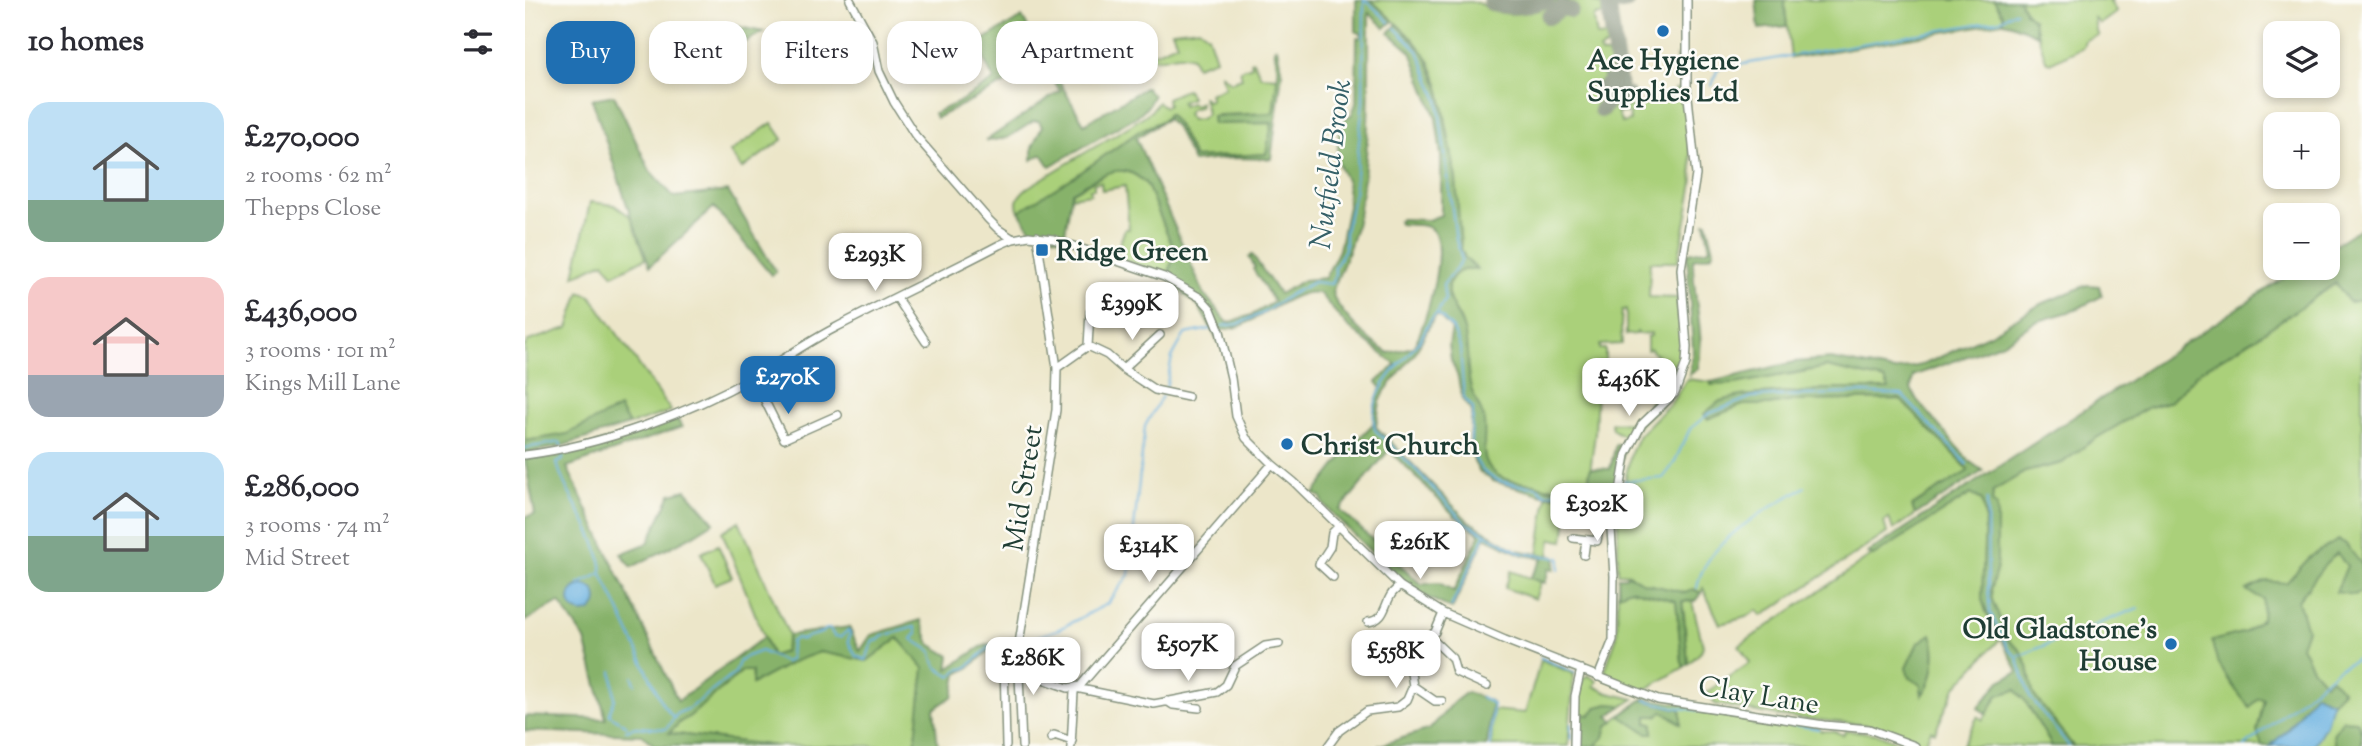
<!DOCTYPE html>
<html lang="en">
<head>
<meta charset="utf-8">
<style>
	body { margin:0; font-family:"Sorts Mill Goudy",serif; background:#f7f7f7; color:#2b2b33; height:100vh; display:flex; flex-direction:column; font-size:26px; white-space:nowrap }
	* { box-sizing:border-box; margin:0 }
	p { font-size:23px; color:#7c7c81 }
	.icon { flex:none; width:38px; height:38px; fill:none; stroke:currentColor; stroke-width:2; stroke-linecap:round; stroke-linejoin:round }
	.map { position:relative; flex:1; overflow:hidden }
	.drawer { display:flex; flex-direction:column; background:#fff; width:525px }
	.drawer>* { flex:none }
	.guide { position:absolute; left:21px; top:21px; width:665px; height:63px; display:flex; gap:14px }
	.buttons { position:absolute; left:1738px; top:21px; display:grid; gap:14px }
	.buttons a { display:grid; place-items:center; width:77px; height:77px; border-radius:14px; background:#fff; box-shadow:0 4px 10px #0003; font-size:35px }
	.price { position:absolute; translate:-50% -60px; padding:0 16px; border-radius:14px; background:#fff; color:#222; font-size:23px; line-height:46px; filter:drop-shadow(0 2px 4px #0008) }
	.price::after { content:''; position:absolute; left:50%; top:42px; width:21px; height:16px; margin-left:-10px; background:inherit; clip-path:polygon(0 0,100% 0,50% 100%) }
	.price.active { background:#1f6fb2; color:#fff }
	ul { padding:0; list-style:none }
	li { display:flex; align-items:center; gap:21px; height:175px; padding:0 28px }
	li span { display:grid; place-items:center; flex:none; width:196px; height:140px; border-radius:21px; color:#555 }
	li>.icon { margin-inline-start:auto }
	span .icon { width:84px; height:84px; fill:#fffc; stroke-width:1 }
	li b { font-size:30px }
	h2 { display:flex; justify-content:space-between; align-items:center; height:84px; padding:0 28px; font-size:30px }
	.pill { padding:0 24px; border-radius:21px; background:#fff; box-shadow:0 4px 10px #0003; font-size:24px; line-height:63px }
	.pill.active { background:#1f6fb2; color:#fff }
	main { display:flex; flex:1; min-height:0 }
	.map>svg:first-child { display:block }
	.green { fill:#aad07a; stroke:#648657; stroke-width:2; fill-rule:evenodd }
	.forest { fill:#87b26a; stroke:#53784f; stroke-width:2; fill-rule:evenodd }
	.water { fill:#69b1e0; stroke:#44778a; stroke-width:2 }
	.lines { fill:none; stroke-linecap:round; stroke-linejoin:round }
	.stream { stroke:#69b1e0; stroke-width:2 }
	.taxiway { stroke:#86927e; stroke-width:16 }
	.street-casing { stroke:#86927e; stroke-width:10 }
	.street { stroke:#fff; stroke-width:7 }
	.poi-dot { fill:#1f6fb2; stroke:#fdfcf7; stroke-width:2.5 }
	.labels { text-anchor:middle; stroke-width:5; stroke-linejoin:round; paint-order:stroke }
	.poi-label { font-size:28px; font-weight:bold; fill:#1f3d34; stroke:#fdfcf7; text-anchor:start }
	.street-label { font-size:28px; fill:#1f3d34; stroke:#fdfcf7 }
	.water-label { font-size:30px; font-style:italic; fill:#356068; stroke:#fdfcf7 }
</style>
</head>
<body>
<main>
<section class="drawer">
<h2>10 homes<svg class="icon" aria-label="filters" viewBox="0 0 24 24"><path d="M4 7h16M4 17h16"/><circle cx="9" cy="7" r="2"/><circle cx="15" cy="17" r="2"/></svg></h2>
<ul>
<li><span style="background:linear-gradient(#bfe0f5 70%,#7fa58c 0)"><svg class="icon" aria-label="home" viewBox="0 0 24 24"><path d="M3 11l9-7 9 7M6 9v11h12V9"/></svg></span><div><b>£270,000</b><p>2 rooms · 62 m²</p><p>Thepps Close</p></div></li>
<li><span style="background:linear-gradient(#f6c9c9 70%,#9aa5b1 0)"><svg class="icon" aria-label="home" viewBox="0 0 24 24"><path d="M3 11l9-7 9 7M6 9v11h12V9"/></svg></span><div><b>£436,000</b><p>3 rooms · 101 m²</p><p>Kings Mill Lane</p></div></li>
<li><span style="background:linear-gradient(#bfe0f5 60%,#7fa58c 0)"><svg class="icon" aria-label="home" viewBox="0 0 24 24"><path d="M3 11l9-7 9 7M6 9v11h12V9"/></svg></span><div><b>£286,000</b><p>3 rooms · 74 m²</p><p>Mid Street</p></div></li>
</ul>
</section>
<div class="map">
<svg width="1837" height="746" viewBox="0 0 1837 746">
	<rect width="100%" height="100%" fill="#fdfcf7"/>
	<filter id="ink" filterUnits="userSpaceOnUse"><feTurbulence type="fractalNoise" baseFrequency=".0143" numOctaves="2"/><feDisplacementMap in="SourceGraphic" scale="14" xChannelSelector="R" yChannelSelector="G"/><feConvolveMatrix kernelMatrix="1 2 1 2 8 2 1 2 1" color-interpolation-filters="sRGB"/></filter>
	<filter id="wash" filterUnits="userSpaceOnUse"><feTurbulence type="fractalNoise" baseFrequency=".00686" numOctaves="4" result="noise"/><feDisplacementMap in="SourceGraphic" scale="28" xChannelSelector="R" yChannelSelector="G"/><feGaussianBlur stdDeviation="1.57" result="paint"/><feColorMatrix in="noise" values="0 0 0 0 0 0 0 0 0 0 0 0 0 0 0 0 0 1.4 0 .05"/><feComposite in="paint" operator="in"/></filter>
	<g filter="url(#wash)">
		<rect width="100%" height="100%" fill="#ece6c9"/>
		<!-- green -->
		<path class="green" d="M846,0L939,2C954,0 961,8 974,12C995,18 1015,7 1033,0L1034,6L1023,16L1024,19L1034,12H1049L1048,8L1038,5L1037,0H1064L1075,4H1081L1082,14L1070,16L1069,19L1072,37L1084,36L1085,45L1074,50L1076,54H1087L1088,64L1086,65V68L1090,67L1092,79L1088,80L1078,74L1081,83L1074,90L1077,92L1084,86L1092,83L1094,94H1085L1073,110L1078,112L1086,100L1094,98L1091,110L1097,123L1105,121L1104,113H1095V103L1096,108L1151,99L1150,89L1156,88L1151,57L1158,61L1168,183L1153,262H1125L1124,297L1153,298C1155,320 1160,345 1155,367C1146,365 1131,358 1126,349L1122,350V337L1126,336V333L1113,334L1112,332L1111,334L1101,335V309L1097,310L1096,326L1097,344L1075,345V349H1080V362H1073L1070,434L1063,487C1037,487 974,492 962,463C955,448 958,429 957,414C935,397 945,349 937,324C932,309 919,301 924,284C927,272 939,268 950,269L940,258L936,249L929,166L916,94L911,77L904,60L888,39Z
			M1259,0H1469L1478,15V22L1266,58Z
			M1494,0H1587L1585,2L1592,12L1575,24L1569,18L1571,31L1574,35L1560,40L1558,47L1525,63L1521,61L1508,19L1501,13Z
			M674,28L683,35L691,59L671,66L667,57C648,50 637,64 622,56L652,43L647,31Z
			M728,61L736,76L753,77L748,113L692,115L687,116L688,124L748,123L741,154L669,158L653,125L643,114L637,121L616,130L552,175L494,211C489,201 494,195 502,188L606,125L626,111L633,102L640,107L643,105L642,98L662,89L666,98L656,102L657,106L666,103L670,105L675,102L674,107L665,109L662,114L666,120L675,119L682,114L678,96L682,101L686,99L684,94L700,87L695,73L705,82L717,78L715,70L727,66L726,62Z
			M247,123L258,139L217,169L205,152Z
			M591,170C604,170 614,176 622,185L650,252L643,276L590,257L600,229H604L600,186L577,190L576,182L569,183V189H565L566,194L545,197L547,192L584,172Z
			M65,202L89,205L106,217L121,258L88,275L79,262L49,276Z
			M1811,283L1824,302L1837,300V746H1548L1508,694L1503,666L1495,650L1484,641L1467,600L1466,588L1472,567V507L1467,502L1468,491L1500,472L1537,463L1568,440L1624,407L1646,401L1675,371L1727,340Z
			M55,292L66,296L146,411L104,425L0,441V346L3,341L43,328Z
			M1302,367L1361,380L1365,389H1299L1273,393L1259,392L1216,396L1182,419L1218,405H1243L1268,401L1375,399L1442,468L1443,472L1387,506L1390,515L1368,530L1364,518L1359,522L1362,533L1237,616L1232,610L1222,617L1195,624L1178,588L1176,593L1168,589L1161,593C1145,589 1116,588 1105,574L1093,573V524L1101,492L1100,481L1106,452L1114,435L1145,404L1162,379L1186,382V384L1267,374Z
			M1137,379L1150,383C1143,406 1116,418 1104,439L1087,429L1086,423L1107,422L1108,418H1114L1117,410L1122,411L1125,402L1132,395L1133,381Z
			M1051,494L1067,495L1064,514L1043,510L1039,541L1026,539L1024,556L1013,555L1022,496Z
			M1446,494L1458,500L1460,518L1457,599L1461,612L1475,639L1430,688L1410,732L1406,730L1401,741L1410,746H1395L1371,734L1343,725L1253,716L1190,704L1182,692L1225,663L1214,646L1337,562ZM1406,635C1413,653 1409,680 1397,695L1396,685L1385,678L1381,668L1393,643Z
			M214,521L264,635L259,652L247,656L197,532Z
			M193,545L207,577L190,584L176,553Z
			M986,571L1016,582L1010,599L980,588Z
			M1093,577L1094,593L1105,589L1151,600L1157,662L1159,667L1118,691L1085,680L1080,670L1092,636Z
			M1157,601L1167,602L1178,646L1176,652L1163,664L1159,613Z
			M373,638L400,668L390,746H251L144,733L155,722L165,716L217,671L227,670V682L242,664L295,652L342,661Z
			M1016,660L1049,674L1043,746H966L968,710L1000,713Z
			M1063,675L1072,681L1069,686L1083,693L1109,699L1096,707L1095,705L1051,739L1053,697L1058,679Z
			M1491,690L1499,699L1527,746H1437L1453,716L1458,720L1473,695Z
			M1119,698L1226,716L1228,725L1235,726L1239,719L1294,727L1296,731H1309L1318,735L1321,730L1353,734L1383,746H1070L1079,737L1081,726Z"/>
		<!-- forest -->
		<path class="forest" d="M831,0H846L868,21L860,28L844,13C844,82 846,153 832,221C827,246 816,269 807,292C812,311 846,344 864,353L888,347C900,330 924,244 907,230C900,223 883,225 874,224L873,221L876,219L903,220L916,215V155L911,118L886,52L864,33L872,24L900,54L914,88L931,178L936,249L940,258L952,269C943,268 934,269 928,277C913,295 935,313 939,330C944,347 941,366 945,384C947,395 953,403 957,413C965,433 950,457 970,473C982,483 996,482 1010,484C1014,485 1016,487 1020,488C1033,491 1049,487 1063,487L1065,468L1085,469L1091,444L1100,446L1091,490H1079L1067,495L1022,496L968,481L954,471L949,462L945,444L947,411L937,399L933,377L926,360L924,345L927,329L913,315L909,317L890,353L860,391L855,402L851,427L942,520L991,550L1031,557L1029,570L1024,569L1020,583L1005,578L1018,558L998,555L960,537L927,609L904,598L873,579L799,505L796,497L789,494L823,450L848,424L851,402L856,387L852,382L871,365L822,326L795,294C776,285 737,317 718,325C710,328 700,329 691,332L694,343L674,307L650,286L652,280L643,276L650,252L622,185C597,156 573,178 547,192L539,239L506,230L494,211L552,175L616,130L637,121L644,114L653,125L669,158L741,154L747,123L688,124L687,116L748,113L753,71L749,48L752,47L757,73L746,159L708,158L668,162L650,126L642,119L611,138L679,294L703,323L727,315L749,302L728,269L730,267L724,257L727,254L754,294L779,280L800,278L814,250L823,206L822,183L812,160L815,122L827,114L831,103L832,38L836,37V33L831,32ZM864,450L930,516L955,534L929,591L914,583L896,584L815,510Z
			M1231,0H1259L1262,26L1234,29Z
			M1469,0H1494L1501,13L1508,19L1512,35L1487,24L1478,22V15Z
			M497,17L559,124L621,87L628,96L623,106L612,116L525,166L517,154L507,160V148L517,127L514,121H509L482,138L460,141L535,91L516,61L477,85L411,118L409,113L432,103L469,80L453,47L408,74L405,71Z
			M200,24L238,32L215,45L213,66L184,56V39Z
			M89,95L125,171L149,197L203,191L251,272L246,275L189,207L125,266L106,217L67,99Z
			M1180,222H1182L1189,250L1186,255L1168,259C1167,296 1181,333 1173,369L1164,375L1168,351L1162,253L1185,249Z
			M1837,227V300L1824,302L1811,283L1727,340L1675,371L1646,401L1624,407L1568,440L1537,463L1500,472L1468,491L1467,502L1472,506V567L1466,588L1467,600L1484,641L1495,650L1503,666L1508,694L1548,746H1527L1499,699L1491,690L1473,695L1462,714L1453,708L1475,681L1493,672C1483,647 1465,626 1457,599L1460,518L1457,500L1446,494L1348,556L1343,553L1774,268H1802L1803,249Z
			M1562,285L1574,286L1577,296L1550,310L1510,322L1478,343L1388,376L1386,389L1392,400L1444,461L1458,471L1390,515L1387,506L1443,471L1442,468L1375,399L1268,401L1243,405H1218L1182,419L1179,414L1195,401L1216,396L1259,392L1273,393L1299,389H1364L1360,380L1302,367L1210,384L1186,385V382L1269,362L1306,359L1369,371L1400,364L1465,334L1514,305Z
			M94,408L104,425L33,447L0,453V441L42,434Z
			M152,419L157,427L42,467L153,701L239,637L247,656L259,652L264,635L324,627L335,651L346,635L396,620L405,644L425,656L423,669L456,647L490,637L489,648L463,652L442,669L432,674L428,696L409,709L413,746H390L399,668L373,638L342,661L295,652L270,661L227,684V671H217L165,716L155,722L144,733L251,746H130L117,735L0,731V716L81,719L60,640L34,602L0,621V517L10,514L0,459L37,454Z
			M161,490L189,522L167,536L107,567L96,554L123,543L146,494Z
			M1813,540L1820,543L1837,565V592L1829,595L1811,592L1822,566L1812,553L1798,567L1773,601L1782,629L1776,646L1787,668L1800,683L1806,678L1818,691L1807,702L1790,693L1753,741L1745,746H1737L1732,731L1739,699L1733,698L1725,708C1709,688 1690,666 1687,641L1720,632L1737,619L1738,599L1721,590L1741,581L1761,583L1785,557Z
			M1102,574L1119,583L1161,593L1168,589L1176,593L1170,601H1157L1163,664L1159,667L1157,662L1151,601L1105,589L1094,594L1093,577H1101Z
			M1406,634C1413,653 1409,680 1397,695L1396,685L1385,678L1381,668L1393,643Z
			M942,692L967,702L962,746H853L905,729L929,702Z
			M1117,700L1156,709V724C1149,720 1145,713 1137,712L1132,716H1122V723H1128V733H1122L1095,716Z
			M1083,704L1095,705L1096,707L1083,716L1089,721L1082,726L1079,737L1070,746H1052L1056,714L1065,715L1072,707Z
			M1818,720L1832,721L1837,733V746H1810L1808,734Z"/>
		<!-- water -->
		<path class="water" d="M44 599a14 14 0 1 1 28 0a14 14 0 1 1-28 0Z
			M1790,693L1807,702L1801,725L1788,746H1745L1762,730Z"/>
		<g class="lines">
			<!-- stream -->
			<path class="stream" d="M841,0L864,22
				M870,28L893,51L913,100L931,239L937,260L918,285L920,300L912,313L928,329L935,347L939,398L948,408C949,419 945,431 946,442C950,480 979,485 1012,487L1020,494L1067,490L1093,482
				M1187,86L1192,70L1195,68L1475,20L1491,11
				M911,314C903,320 900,333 894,341C873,368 841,392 850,430L892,471L939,522L996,553L1035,558L1034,570
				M697,326L713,324L738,313L766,294L789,282L806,284L810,275V267L820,249V232L829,194L838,101L839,0
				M641,388L647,357L660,334L691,328
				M0,448L35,442L36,446
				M37,453L38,460L32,463C42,501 75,533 77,574L138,705L149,718
				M1098,481L1138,478L1148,465L1165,429L1183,414L1227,397L1339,393L1377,395L1442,464
				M1462,500L1463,589L1465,612L1483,648L1492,657L1505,697L1544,746
				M54,584L75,574
				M1172,588C1179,542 1243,508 1280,487
				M926,607L960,535
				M497,642L534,629L582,604L604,575L620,426L637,396
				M1494,656L1613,608
				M1015,657L1051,673
				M87,671L90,699L85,711V715L102,726
				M108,677L110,684
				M956,697L967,703
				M1120,700L1149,707L1225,718
				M1241,721L1294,729
				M101,730L111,727L141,729L153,713L165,708L210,673L214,662L220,657L236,651L260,662L265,660L266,642L271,638L277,640C285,634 295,636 301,629H305L309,636L316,637L323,630L325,634L323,641L331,656L341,660L348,640L352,641L358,636L390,627L392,633L387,639L407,652C409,667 414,671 427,676L433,670L441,668L466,646L479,647L491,643
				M1046,739V723
				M965,746L968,704
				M1720,746L1813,669L1837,656"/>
			<!-- taxiway -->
			<path class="taxiway" d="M1083,0L1096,96L1102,95
				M966,3C984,9 1003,7 1022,0
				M1084,4L1102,1
				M1024,17L1037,8L1046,10
				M1076,90L1085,82L1094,81
				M1076,110L1087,98L1096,96"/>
		</g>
	</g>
	<g filter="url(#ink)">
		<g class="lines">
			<defs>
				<path id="street" d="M325,0L348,42L354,71L369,102L390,135L463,219L473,229L488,239
					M372,298L401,342
					M563,346L582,355L598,369L630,390L663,397
					M532,368L563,346L565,312L587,288L617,299
					M598,369L635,335
					M228,377L259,439L313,415
					M0,455C78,445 162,414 230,376C256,361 281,343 308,329C363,300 419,274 474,245L488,239L504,236L528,239L639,277L676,298L686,309L695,331L706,378L711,416L721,438L747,464L769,482L875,586L918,613L980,640L1133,700L1299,725L1344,729L1390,746
					M1048,538L1072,541L1075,524L1086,525
					M1059,555L1061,540
					M808,577L794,564L805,547L807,533L815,525
					M843,622C860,620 859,606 866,595C868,591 872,589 875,586
					M904,636L927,658L931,672L962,686
					M479,662L481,746
					M493,670L543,688L555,686L747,464
					M1073,677L1088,640L1089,576L1086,529L1094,497L1101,455L1117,424L1150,393L1161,363L1162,347L1156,269L1171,175L1162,87V0
					M888,686L910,701H917
					M642,701L648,705L674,708
					M526,738L529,735L547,741
					M497,746L493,650L531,410L532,368L512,236
					M546,746L549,692L551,688L629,704L692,692L701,685L710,666L740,646L754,644
					M803,746L814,731L842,711L873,707L882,700L888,686L884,660L889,647L910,632L918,613
					M1049,746L1050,696L1056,669"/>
			</defs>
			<!-- street casing -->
			<use href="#street" class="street-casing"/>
			<!-- street -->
			<use href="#street" class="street"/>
		</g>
	</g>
	<!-- markers -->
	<g class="poi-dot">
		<circle cx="1138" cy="31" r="7"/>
		<rect x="510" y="243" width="14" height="14" rx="3.5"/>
		<circle cx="762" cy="444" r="7"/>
		<circle cx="1646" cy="644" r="7"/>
	</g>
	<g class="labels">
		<!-- poi labels -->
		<g class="poi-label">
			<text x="1138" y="69" text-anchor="middle">Ace Hygiene<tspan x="1138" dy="32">Supplies Ltd</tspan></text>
			<text x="531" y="260">Ridge Green</text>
			<text x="776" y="454">Christ Church</text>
			<text x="1632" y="638" text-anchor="end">Old Gladstone's<tspan x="1632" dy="32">House</tspan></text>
		</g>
		<!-- street labels -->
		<g class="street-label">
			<text transform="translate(497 488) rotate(-81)" y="10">Mid Street</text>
			<text transform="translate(1234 694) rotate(9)" y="10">Clay Lane</text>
		</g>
		<!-- water labels -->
		<g class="water-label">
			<text transform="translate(805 164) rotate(-83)" y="10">Nutfield Brook</text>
		</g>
	</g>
</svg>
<div class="buttons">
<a><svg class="icon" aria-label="layers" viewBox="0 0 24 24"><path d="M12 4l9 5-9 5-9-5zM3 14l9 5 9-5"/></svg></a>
<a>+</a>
<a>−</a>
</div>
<b class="price" style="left:350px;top:293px">£293K</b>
<b class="price" style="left:607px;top:342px">£399K</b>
<b class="price active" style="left:263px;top:416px">£270K</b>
<b class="price" style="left:1104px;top:418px">£436K</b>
<b class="price" style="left:1072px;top:543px">£302K</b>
<b class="price" style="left:895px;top:581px">£261K</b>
<b class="price" style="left:624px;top:584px">£314K</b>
<b class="price" style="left:663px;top:683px">£507K</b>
<b class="price" style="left:871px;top:690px">£558K</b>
<b class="price" style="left:508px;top:697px">£286K</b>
<div class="guide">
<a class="pill active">Buy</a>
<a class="pill">Rent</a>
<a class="pill">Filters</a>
<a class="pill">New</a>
<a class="pill">Apartment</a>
</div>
</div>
</main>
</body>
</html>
